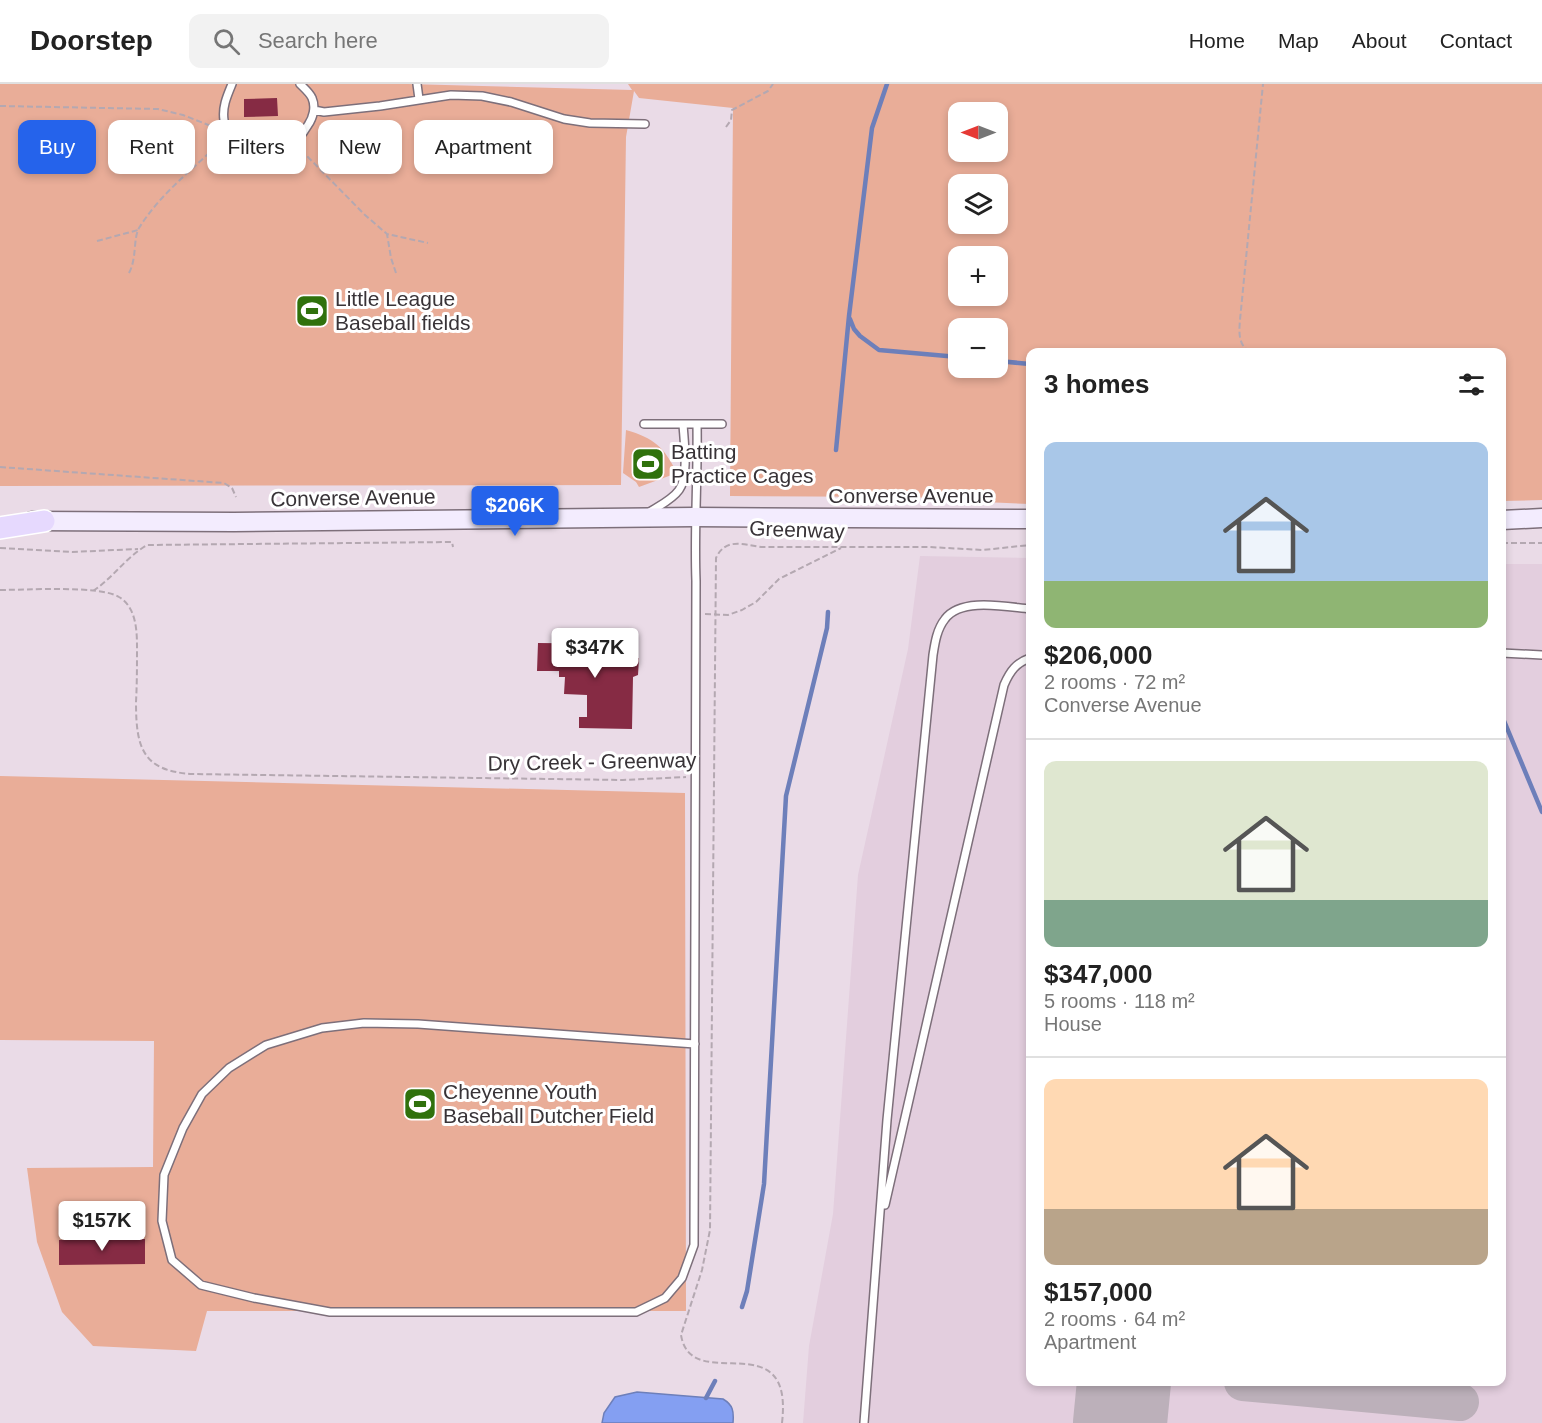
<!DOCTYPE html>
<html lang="en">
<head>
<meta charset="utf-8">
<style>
	body { margin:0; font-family:Helvetica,sans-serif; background:#f2f2f2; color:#222; height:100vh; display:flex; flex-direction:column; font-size:22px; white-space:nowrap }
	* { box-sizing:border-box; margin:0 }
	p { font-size:20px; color:#767676 }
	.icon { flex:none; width:33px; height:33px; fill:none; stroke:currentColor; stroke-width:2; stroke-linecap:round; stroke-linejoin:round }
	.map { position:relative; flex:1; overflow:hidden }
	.details { position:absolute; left:1026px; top:264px; width:480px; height:1038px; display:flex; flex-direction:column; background:#fff; border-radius:12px; box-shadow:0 3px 9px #0003 }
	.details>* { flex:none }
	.top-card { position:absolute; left:18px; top:36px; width:570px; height:54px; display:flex; gap:12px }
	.needle { width:39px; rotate:270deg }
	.controls { position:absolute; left:948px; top:18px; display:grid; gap:12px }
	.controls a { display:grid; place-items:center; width:60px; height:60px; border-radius:12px; background:#fff; box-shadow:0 3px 9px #0003; font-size:30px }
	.price { position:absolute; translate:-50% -51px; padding:0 14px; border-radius:6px; background:#fff; color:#222; font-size:20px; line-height:39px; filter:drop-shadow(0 2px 3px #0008) }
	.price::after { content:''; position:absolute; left:50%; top:36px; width:18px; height:14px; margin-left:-9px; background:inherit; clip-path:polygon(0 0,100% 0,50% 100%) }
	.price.on { background:#2563eb; color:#fff }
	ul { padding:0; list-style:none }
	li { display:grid; align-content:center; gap:12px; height:318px; padding:0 18px }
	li+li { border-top:2px solid #e0e0e0 }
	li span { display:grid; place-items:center; height:186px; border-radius:12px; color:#555 }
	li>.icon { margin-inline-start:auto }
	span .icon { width:108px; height:108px; fill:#fffc; stroke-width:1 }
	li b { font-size:26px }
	h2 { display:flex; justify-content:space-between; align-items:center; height:72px; padding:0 18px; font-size:26px }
	.chip { padding:0 21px; border-radius:12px; background:#fff; box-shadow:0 3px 9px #0003; font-size:21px; line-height:54px }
	.chip.on { background:#2563eb; color:#fff }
	header { display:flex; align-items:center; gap:36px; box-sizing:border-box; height:84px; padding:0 30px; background:#fff; border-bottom:2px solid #e0e0e0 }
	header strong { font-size:28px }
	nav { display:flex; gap:33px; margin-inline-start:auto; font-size:21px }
	.search { width:420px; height:54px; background:#f2f2f2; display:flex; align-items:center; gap:15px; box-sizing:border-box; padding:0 21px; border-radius:12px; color:#767676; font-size:22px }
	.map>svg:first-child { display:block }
	.built { fill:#e3cede }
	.green { fill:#e9ad98; fill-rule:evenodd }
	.water { fill:#849ff2; stroke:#6d7fba; stroke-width:1.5 }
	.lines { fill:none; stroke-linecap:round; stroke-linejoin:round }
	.stream { stroke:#6d7fba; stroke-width:4.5 }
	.taxiway { stroke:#bcb0ba; stroke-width:38 }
	.runway { stroke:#bcb0ba; stroke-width:94 }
	.building { fill:#862b44 }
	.lane-casing { stroke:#7d6f7a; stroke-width:10 }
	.secondary-casing { stroke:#7d6f7a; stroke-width:21 }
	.primary-casing { stroke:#fff; stroke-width:24 }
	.path { stroke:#b4a8b1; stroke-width:2; stroke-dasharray:6 3; stroke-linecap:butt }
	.lane { stroke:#fff; stroke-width:7 }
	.secondary { stroke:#f3ecfe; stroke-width:18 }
	.primary { stroke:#e6d9fe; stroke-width:21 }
	.labels { text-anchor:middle; stroke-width:6; stroke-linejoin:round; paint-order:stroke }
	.poi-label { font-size:21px; fill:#383337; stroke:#fff; text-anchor:start }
	.street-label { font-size:21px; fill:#383337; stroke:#fff }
</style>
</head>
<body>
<header>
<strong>Doorstep</strong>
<div class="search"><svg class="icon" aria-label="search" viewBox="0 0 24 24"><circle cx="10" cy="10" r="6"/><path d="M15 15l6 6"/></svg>Search here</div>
<nav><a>Home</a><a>Map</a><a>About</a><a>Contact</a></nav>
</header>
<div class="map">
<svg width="1542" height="1339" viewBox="0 0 1542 1339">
	<rect width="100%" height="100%" fill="#eadbe7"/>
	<!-- built -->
	<path class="built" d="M920,472L1030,474V1298H1502V480H1542V1339H803L809,1262L833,1130L858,791L908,565Z"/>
	<!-- green -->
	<path class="green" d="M0,0H408L632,6L628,0H1542V416L1502,417V268H1030V420L961,417L914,413L730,412L733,24L639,14L634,7L626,53L621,401L0,402ZM958,28H998V68H958ZM958,100H998V140H958ZM958,172H998V212H958ZM958,244H998V284H958Z
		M626,346C654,354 664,363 677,389L639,403L636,398L623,389Z
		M0,692L685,709L686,1227H207L196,1267L93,1262L62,1228L37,1158L27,1084L153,1083L154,957L0,956Z"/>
	<!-- water -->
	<path class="water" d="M637,1308L723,1315C733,1321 734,1327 733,1339H602L604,1329L615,1313Z"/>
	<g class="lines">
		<!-- stream -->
		<path class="stream" d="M850,235L854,245L860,252L879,266L958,273
			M998,277L1030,280
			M836,366L849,232L872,44L887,0
			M1502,632L1542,728
			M742,1223L747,1207L764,1100L786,712L827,544L828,528
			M706,1314L715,1297"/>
		<!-- taxiway -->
		<path class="taxiway" d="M1243,1298L1460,1318
			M1121,1336L1128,1309L1139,1298"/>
		<!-- runway -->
		<path class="runway" d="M1120,1339L1124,1298"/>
	</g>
	<!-- building -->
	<path class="building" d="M277,14L278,32L244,33V15Z
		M538,559L630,560V574H639L638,591L633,593L632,645L579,644V633H587V611L564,610L565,593H559V587H537Z
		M145,1155V1180L59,1181V1156Z"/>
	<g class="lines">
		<defs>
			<path id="lane" d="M232,0C227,12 222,23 224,36C227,62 258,76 281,66C293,61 302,52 308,41C313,34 316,23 312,14C310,9 304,4 300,0
				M417,0L419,15
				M314,26L324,28L380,22L451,11L482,12L511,18L564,35L590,39L645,40
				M644,340H722
				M648,429C657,423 672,416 679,406C689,393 684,357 683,340
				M1502,569L1542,571
				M695,960L418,940L364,939L322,944L266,961L229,984L202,1010L183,1044L164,1091L162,1137L172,1176L201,1201L254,1214L330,1228H636L665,1214L682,1194L694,1161L696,497C694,445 698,393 697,340
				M885,1121L1004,601C1010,587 1016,579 1030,574
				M864,1339L887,1036L933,571C935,558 937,545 945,535C961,513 1007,523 1030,525"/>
			<path id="secondary" d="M1502,436L1542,434
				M32,437L234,438L694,433L1030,435"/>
			<path id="primary" d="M0,444L44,437"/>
		</defs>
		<!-- lane casing -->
		<use href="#lane" class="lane-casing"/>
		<!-- secondary casing -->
		<use href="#secondary" class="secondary-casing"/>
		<!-- primary casing -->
		<use href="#primary" class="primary-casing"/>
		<!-- path -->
		<path class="path" d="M0,22L158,25L183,31L216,44
			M726,43L731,36L732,26L768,7L773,0
			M301,66L365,131L387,150
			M97,157L138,146
			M129,189C137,174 133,155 139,144C160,110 194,84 222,57
			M396,189L391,174L387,150L428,159
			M1250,268C1238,261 1239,248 1240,236L1263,0
			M0,383L224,399L232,404L236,413
			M1502,459H1542
			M0,464L72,468L138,465
			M0,506C25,506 100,501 119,513C136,523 137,546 137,563C137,581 137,600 136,618C136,663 142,687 192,690L623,696L686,693
			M93,507C114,493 124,475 147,461L452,458L453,463
			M705,530L728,531L742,526L756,518L779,495L841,464
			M782,1339C794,1236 691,1313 681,1251L702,1186L710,1146L716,474C725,454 742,460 761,463H929L983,466L1030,461"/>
		<!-- lane -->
		<use href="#lane" class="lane"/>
		<!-- secondary -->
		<use href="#secondary" class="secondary"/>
		<!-- primary -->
		<use href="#primary" class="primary"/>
	</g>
	<!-- icons -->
	<defs>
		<symbol id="stadium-square" viewBox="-11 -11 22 22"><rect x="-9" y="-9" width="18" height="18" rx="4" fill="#30710c" stroke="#fff"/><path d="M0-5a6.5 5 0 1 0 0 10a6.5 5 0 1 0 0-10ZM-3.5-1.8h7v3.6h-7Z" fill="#fff"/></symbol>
	</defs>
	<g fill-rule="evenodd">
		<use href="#stadium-square" x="293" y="208" width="38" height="38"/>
		<use href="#stadium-square" x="629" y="361" width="38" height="38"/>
		<use href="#stadium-square" x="401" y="1001" width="38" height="38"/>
	</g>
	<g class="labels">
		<!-- poi labels -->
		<g class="poi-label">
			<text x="335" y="222">Little League<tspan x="335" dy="24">Baseball fields</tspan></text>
			<text x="671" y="375">Batting<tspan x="671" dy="24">Practice Cages</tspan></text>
			<text x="443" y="1015">Cheyenne Youth<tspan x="443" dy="24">Baseball Dutcher Field</tspan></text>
		</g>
		<!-- street labels -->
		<g class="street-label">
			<text x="911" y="419">Converse Avenue</text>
			<text transform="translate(353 414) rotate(-1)" y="7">Converse Avenue</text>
			<text transform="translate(797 446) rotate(2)" y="7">Greenway</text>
			<text transform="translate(592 678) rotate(-1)" y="7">Dry Creek - Greenway</text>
		</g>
	</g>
</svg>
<div class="controls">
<a><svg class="needle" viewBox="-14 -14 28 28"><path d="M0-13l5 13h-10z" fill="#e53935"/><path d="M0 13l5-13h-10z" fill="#767676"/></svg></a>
<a><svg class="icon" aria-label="layers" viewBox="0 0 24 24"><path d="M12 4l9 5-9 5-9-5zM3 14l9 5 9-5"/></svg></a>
<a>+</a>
<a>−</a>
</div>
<b class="price on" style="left:515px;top:453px">$206K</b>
<b class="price" style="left:595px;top:595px">$347K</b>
<b class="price" style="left:102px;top:1168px">$157K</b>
<div class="top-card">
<a class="chip on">Buy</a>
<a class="chip">Rent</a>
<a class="chip">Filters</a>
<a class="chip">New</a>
<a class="chip">Apartment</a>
</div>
<section class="details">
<h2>3 homes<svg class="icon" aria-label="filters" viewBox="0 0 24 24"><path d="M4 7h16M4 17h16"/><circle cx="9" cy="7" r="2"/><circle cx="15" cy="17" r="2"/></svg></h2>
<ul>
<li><span style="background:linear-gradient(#a9c7e8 75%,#8fb573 0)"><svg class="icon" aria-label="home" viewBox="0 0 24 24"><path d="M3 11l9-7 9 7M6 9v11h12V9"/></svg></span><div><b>$206,000</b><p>2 rooms · 72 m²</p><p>Converse Avenue</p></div></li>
<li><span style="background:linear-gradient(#dfe7d0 75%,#7fa58c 0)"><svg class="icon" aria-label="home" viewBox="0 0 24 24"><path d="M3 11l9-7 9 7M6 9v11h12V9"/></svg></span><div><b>$347,000</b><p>5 rooms · 118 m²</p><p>House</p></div></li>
<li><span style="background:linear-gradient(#ffd9b3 70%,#b9a48a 0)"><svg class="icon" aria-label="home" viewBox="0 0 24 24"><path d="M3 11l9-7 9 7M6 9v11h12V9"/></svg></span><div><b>$157,000</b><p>2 rooms · 64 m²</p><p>Apartment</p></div></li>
</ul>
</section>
</div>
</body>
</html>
